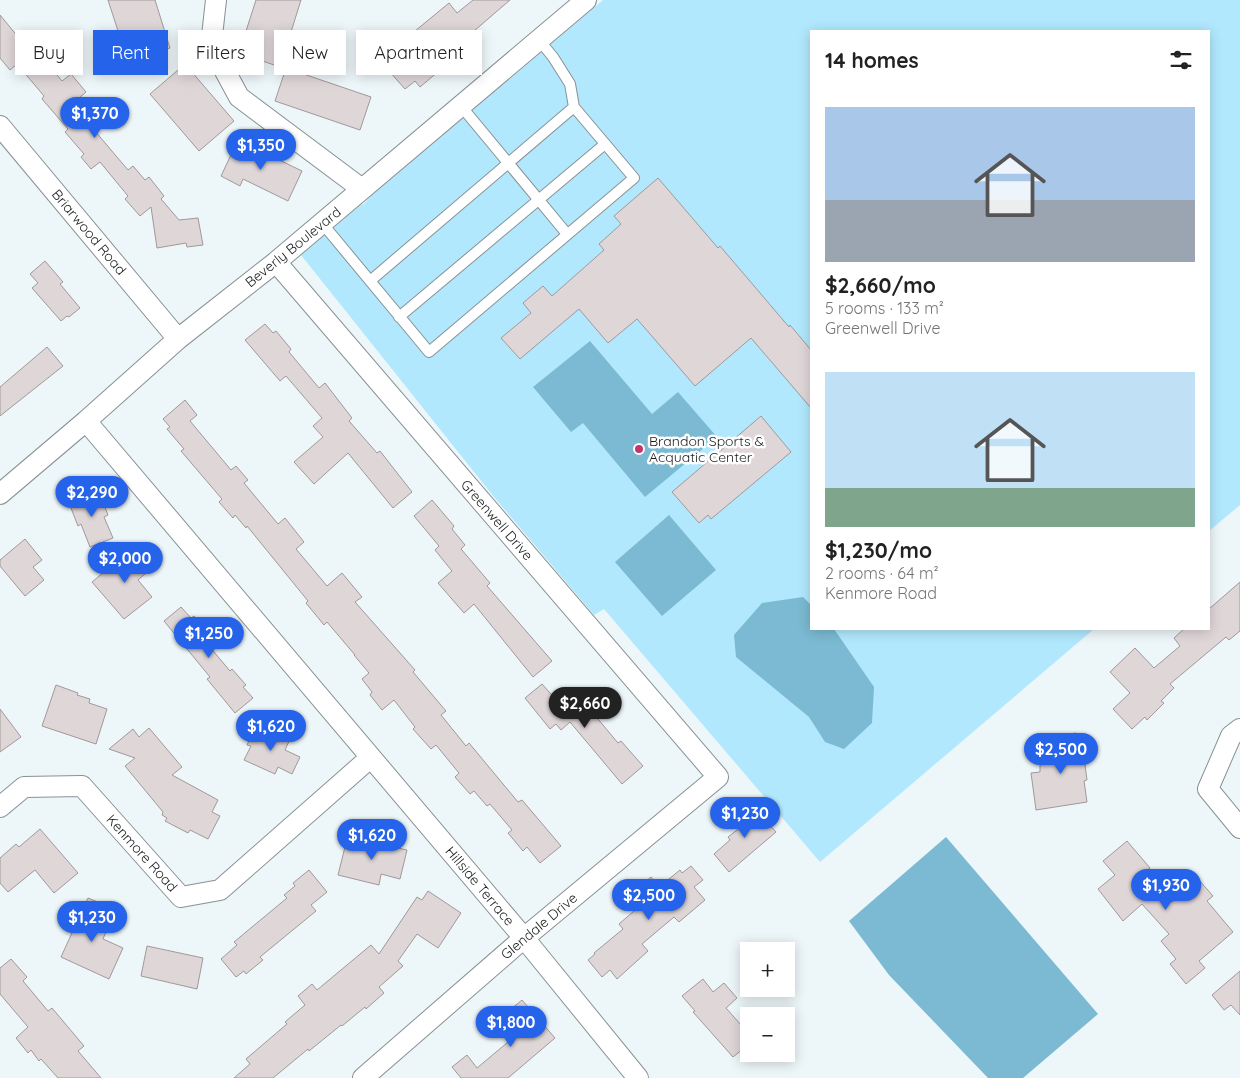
<!DOCTYPE html>
<html lang="en">
<head>
<meta charset="utf-8">
<style>
	body { margin:0; font-family:Quicksand,sans-serif; background:#f2f2f2; color:#222; height:100vh; display:flex; flex-direction:column; font-size:19px; white-space:nowrap }
	* { box-sizing:border-box; margin:0 }
	p { font-size:16px; color:#767676 }
	.icon { flex:none; width:28px; height:28px; fill:none; stroke:currentColor; stroke-width:2; stroke-linecap:round; stroke-linejoin:round }
	.map { position:relative; flex:1; overflow:hidden }
	.drawer { position:absolute; left:810px; top:30px; width:400px; height:600px; display:flex; flex-direction:column; background:#fff; border-radius:0px; box-shadow:0 2px 12px #0003 }
	.drawer>* { flex:none }
	.guide { position:absolute; left:15px; top:30px; width:475px; height:45px; display:flex; gap:10px }
	.fabs { position:absolute; left:740px; top:942px; display:grid; gap:10px }
	.fabs a { display:grid; place-items:center; width:55px; height:55px; border-radius:0px; background:#fff; box-shadow:0 2px 12px #0003; font-size:25px }
	.price { position:absolute; translate:-50% -42px; padding:0 11px; border-radius:18px; background:#2563eb; color:#fff; font-size:16px; line-height:32px; filter:drop-shadow(0 1px 2px #0008) }
	.price::after { content:''; position:absolute; left:50%; top:30px; width:15px; height:11px; margin-left:-8px; background:inherit; clip-path:polygon(0 0,100% 0,50% 100%) }
	.price.active { background:#222; color:#fff }
	ul { padding:0; list-style:none }
	li { display:grid; align-content:center; gap:10px; height:265px; padding:0 15px }
	li span { display:grid; place-items:center; height:155px; border-radius:0px; color:#555 }
	li>.icon { margin-inline-start:auto }
	span .icon { width:90px; height:90px; fill:#fffc; stroke-width:1 }
	li b { font-size:21px }
	h2 { display:flex; justify-content:space-between; align-items:center; height:60px; padding:0 15px; font-size:21px }
	.tag { padding:0 18px; border-radius:0px; background:#fff; box-shadow:0 2px 12px #0003; font-size:18px; line-height:45px }
	.tag.active { background:#2563eb; color:#fff }
	.map>svg:first-child { display:block }
	.green { fill:#b1e8fd }
	.water { fill:#7bbad2 }
	.building { fill:#dfd6d8; stroke:#a1989a }
	.lines { fill:none; stroke-linecap:round; stroke-linejoin:round }
	.service-casing { stroke:#899194; stroke-width:12 }
	.minor-casing { stroke:#899194; stroke-width:22 }
	.service { stroke:#fff; stroke-width:10 }
	.minor { stroke:#fff; stroke-width:20 }
	.poi-dot { fill:#c3376c; stroke:#fff; stroke-width:2 }
	.labels { text-anchor:middle; stroke-width:5; stroke-linejoin:round; paint-order:stroke }
	.street-label { font-size:14px; fill:#1b1e1f; stroke:#fff }
	.poi-label { font-size:14px; fill:#1b1e1f; stroke:#fff; text-anchor:start }
</style>
</head>
<body>
<div class="map">
<svg width="1240" height="1078" viewBox="0 0 1240 1078">
	<rect width="100%" height="100%" fill="#edf6f9"/>
	<!-- green -->
	<path class="green" d="M603,0H1240V505L1209,531V31H811V629H1094L820,862L604,609L594,615L494,497L301,255L362,204L363,205L370,197Z"/>
	<!-- water -->
	<path class="water" d="M590,341L652,414L678,392L717,437L645,497L583,423L571,432L533,387Z
		M669,515L716,570L662,616L615,562Z
		M803,597L811,605V629H834L874,687L872,723L844,749L825,742L809,717L736,657L734,635L762,603Z
		M946,837L1098,1014L1023,1078H988L889,975L849,921Z"/>
	<!-- building -->
	<path class="building" d="M108,0H155L170,48L125,62L116,35L119,34Z
		M256,0H301L280,67L239,53Z
		M473,0H510L474,31L479,37L420,87L415,81L405,89L389,71L401,61L392,50L449,3L457,13Z
		M0,15L19,38L26,32L38,46L35,48L62,81L71,74L86,92L72,104L128,170L133,166L145,180L149,177L164,196L161,199L179,220L198,218L203,245L187,247L186,243L157,248L151,207L140,216L125,199L128,196L100,162L91,169L81,157L84,154L65,132L68,129L42,99L44,96L17,64L10,70L0,58Z
		M185,64L234,121L199,151L150,94Z
		M286,68L371,97L360,130L275,101Z
		M238,140L302,171L288,201L243,179L240,186L221,176Z
		M658,178L718,248L720,246L789,327L790,325L811,350V408L751,338L695,386L637,319L608,343L579,309L520,359L501,338L531,313L523,303L543,286L552,296L604,250L599,244L621,224L614,216Z
		M45,261L63,282L60,284L80,308L69,317L67,316L61,321L32,288L38,283L30,274Z
		M265,324L273,333L276,331L291,349L289,352L319,388L325,383L352,418L349,421L377,453L380,451L412,492L393,508L348,453L314,484L294,462L323,437L313,426L322,418L286,376L280,381L245,340Z
		M47,347L63,366L0,416V387Z
		M185,400L197,415L190,421L231,470L236,466L248,480L244,483L278,524L285,518L304,542L296,549L327,586L342,573L362,597L355,602L415,670L413,672L446,711L441,715L466,746L469,743L518,802L522,800L561,846L540,863L527,847L523,851L508,833L512,830L490,804L487,806L474,791L470,794L455,777L459,773L436,745L431,749L413,729L415,727L394,700L382,710L370,695L372,692L362,679L369,673L354,655H355L327,622L324,625L306,603L308,601L247,526L246,528L235,515L233,518L219,502L222,499L181,451L184,449L167,429L170,427L163,419Z
		M761,416L791,452L711,519L708,515L699,523L672,492Z
		M98,490L108,515L104,517L113,538L90,547L81,524L78,526L71,508L74,507L71,501Z
		M432,500L454,526L452,529L465,545L461,549L490,583L487,586L552,661L533,677L474,604L464,613L438,583L452,571L435,550L439,546L414,516Z
		M25,539L42,560L33,567L44,580L25,596L0,566V560Z
		M137,550L152,568L138,580L152,597L124,619L92,582L121,558L123,562Z
		M1240,582V631L1229,640L1226,637L1170,684L1174,688L1161,701L1164,703L1147,720L1145,717L1132,729L1113,709L1130,693L1110,672L1135,648L1154,668L1180,646L1174,638L1184,629H1209V609Z
		M181,607L191,618L194,616L215,641L209,646L230,671L232,669L246,685L243,687L253,698L235,713L207,679L210,677L164,621Z
		M542,684L558,702L575,688L590,705L588,707L618,743L621,741L643,766L622,784L570,722L561,730L556,724L550,729L525,698Z
		M56,685L78,693L77,695L90,699L89,703L107,709L96,744L42,726Z
		M0,709L21,737L0,752Z
		M149,728L182,767L172,775L218,800L212,812L220,816L208,839L190,830L188,833L165,821L167,818L162,815L163,812L125,766L135,758L109,749L133,729L139,737Z
		M270,729L290,739L285,750L300,757L292,774L278,767L275,774L244,760L251,746L247,745L254,730L267,736Z
		M1076,733L1080,757H1084L1087,780L1084,781L1087,802L1036,810L1031,773L1040,772V765L1053,763L1049,737Z
		M752,805L776,832L729,872L714,854L730,840L728,837L741,827L735,819Z
		M40,829L78,873L54,893L35,870L8,892L0,883V858L16,844L19,847Z
		M374,836L394,842L393,847L407,850L400,879L381,874L379,885L338,875L347,839L372,846Z
		M1127,841L1150,868L1146,871L1172,902L1199,880L1213,896L1207,901L1233,932L1199,961L1205,968L1186,984L1170,964L1176,959L1161,941L1169,934L1142,904L1123,921L1098,889L1115,875L1103,861Z
		M691,866L703,880L694,887L705,900L679,922L674,917L642,944L648,951L617,979L610,970L602,977L588,960L595,954L594,953L623,929L619,924L649,898L639,887L651,877L659,887L680,870L682,873Z
		M309,870L327,892L311,905L316,911L260,957L263,960L246,974L244,971L236,977L221,959L237,945L234,942L287,898L284,895L295,886L293,883Z
		M428,891L461,913L438,948L417,934L398,961L403,966L379,987L384,993L366,1009L365,1007L342,1026L341,1025L309,1051L308,1049L273,1078H234L250,1064L246,1059L287,1024L285,1022L305,1005L298,996L312,984L317,990L371,945L379,954L417,897L422,900Z
		M88,898L105,905L96,925L107,929L103,939L123,948L109,979L61,957Z
		M147,946L203,958L197,989L141,976Z
		M11,959L27,977L23,981L48,1011L52,1008L84,1046L78,1051L101,1078H58L41,1059L39,1061L31,1050L28,1053L16,1038L28,1027L0,994V968Z
		M1240,971V1015L1231,1005L1224,1010L1212,995Z
		M703,979L713,992L724,983L737,998L726,1008L749,1034V1044L733,1057L693,1012L695,1011L682,996Z
		M522,1000L555,1038L508,1078H461L452,1067L467,1055L477,1068L520,1032L505,1014Z"/>
	<g class="lines">
		<defs>
			<path id="service" d="M461,106L567,234
				M322,223L429,352L634,178L574,107L570,84L553,57L539,40
				M370,281L574,107
				M399,317L605,144"/>
			<path id="minor" d="M216,0L211,45L239,97L362,189
				M0,126L178,339
				M276,262L718,777L524,938L363,1078
				M86,421L524,938L638,1078
				M0,494L86,421L178,339L276,262L586,0
				M1240,729L1231,736L1208,789L1240,828
				M0,807L24,787L82,786L181,897L220,890L370,758"/>
		</defs>
		<!-- service casing -->
		<use href="#service" class="service-casing"/>
		<!-- minor casing -->
		<use href="#minor" class="minor-casing"/>
		<!-- service -->
		<use href="#service" class="service"/>
		<!-- minor -->
		<use href="#minor" class="minor"/>
	</g>
	<!-- markers -->
	<circle class="poi-dot" cx="639" cy="449" r="5"/>
	<g class="labels">
		<!-- street labels -->
		<g class="street-label">
			<text transform="translate(89 232) rotate(50)" y="5">Briarwood Road</text>
			<text transform="translate(293 247) rotate(-39)" y="5">Beverly Boulevard</text>
			<text transform="translate(497 520) rotate(49)" y="5">Greenwell Drive</text>
			<text transform="translate(142 853) rotate(48)" y="5">Kenmore Road</text>
			<text transform="translate(480 886) rotate(50)" y="5">Hillside Terrace</text>
			<text transform="translate(539 926) rotate(-40)" y="5">Glendale Drive</text>
		</g>
		<!-- poi labels -->
		<g class="poi-label">
			<text x="649" y="446">Brandon Sports &amp;<tspan x="649" dy="16">Acquatic Center</tspan></text>
		</g>
	</g>
</svg>
<div class="fabs">
<a>+</a>
<a>−</a>
</div>
<b class="price" style="left:95px;top:139px">$1,370</b>
<b class="price" style="left:261px;top:171px">$1,350</b>
<b class="price" style="left:92px;top:518px">$2,290</b>
<b class="price" style="left:125px;top:584px">$2,000</b>
<b class="price" style="left:209px;top:659px">$1,250</b>
<b class="price active" style="left:585px;top:729px">$2,660</b>
<b class="price" style="left:271px;top:752px">$1,620</b>
<b class="price" style="left:1061px;top:775px">$2,500</b>
<b class="price" style="left:745px;top:839px">$1,230</b>
<b class="price" style="left:372px;top:861px">$1,620</b>
<b class="price" style="left:1166px;top:911px">$1,930</b>
<b class="price" style="left:649px;top:921px">$2,500</b>
<b class="price" style="left:92px;top:943px">$1,230</b>
<b class="price" style="left:511px;top:1048px">$1,800</b>
<div class="guide">
<a class="tag">Buy</a>
<a class="tag active">Rent</a>
<a class="tag">Filters</a>
<a class="tag">New</a>
<a class="tag">Apartment</a>
</div>
<section class="drawer">
<h2>14 homes<svg class="icon" aria-label="filters" viewBox="0 0 24 24"><path d="M4 7h16M4 17h16"/><circle cx="9" cy="7" r="2"/><circle cx="15" cy="17" r="2"/></svg></h2>
<ul>
<li><span style="background:linear-gradient(#a9c7e8 60%,#9aa5b1 0)"><svg class="icon" aria-label="home" viewBox="0 0 24 24"><path d="M3 11l9-7 9 7M6 9v11h12V9"/></svg></span><div><b>$2,660/mo</b><p>5 rooms · 133 m²</p><p>Greenwell Drive</p></div></li>
<li><span style="background:linear-gradient(#bfe0f5 75%,#7fa58c 0)"><svg class="icon" aria-label="home" viewBox="0 0 24 24"><path d="M3 11l9-7 9 7M6 9v11h12V9"/></svg></span><div><b>$1,230/mo</b><p>2 rooms · 64 m²</p><p>Kenmore Road</p></div></li>
</ul>
</section>
</div>
</body>
</html>
